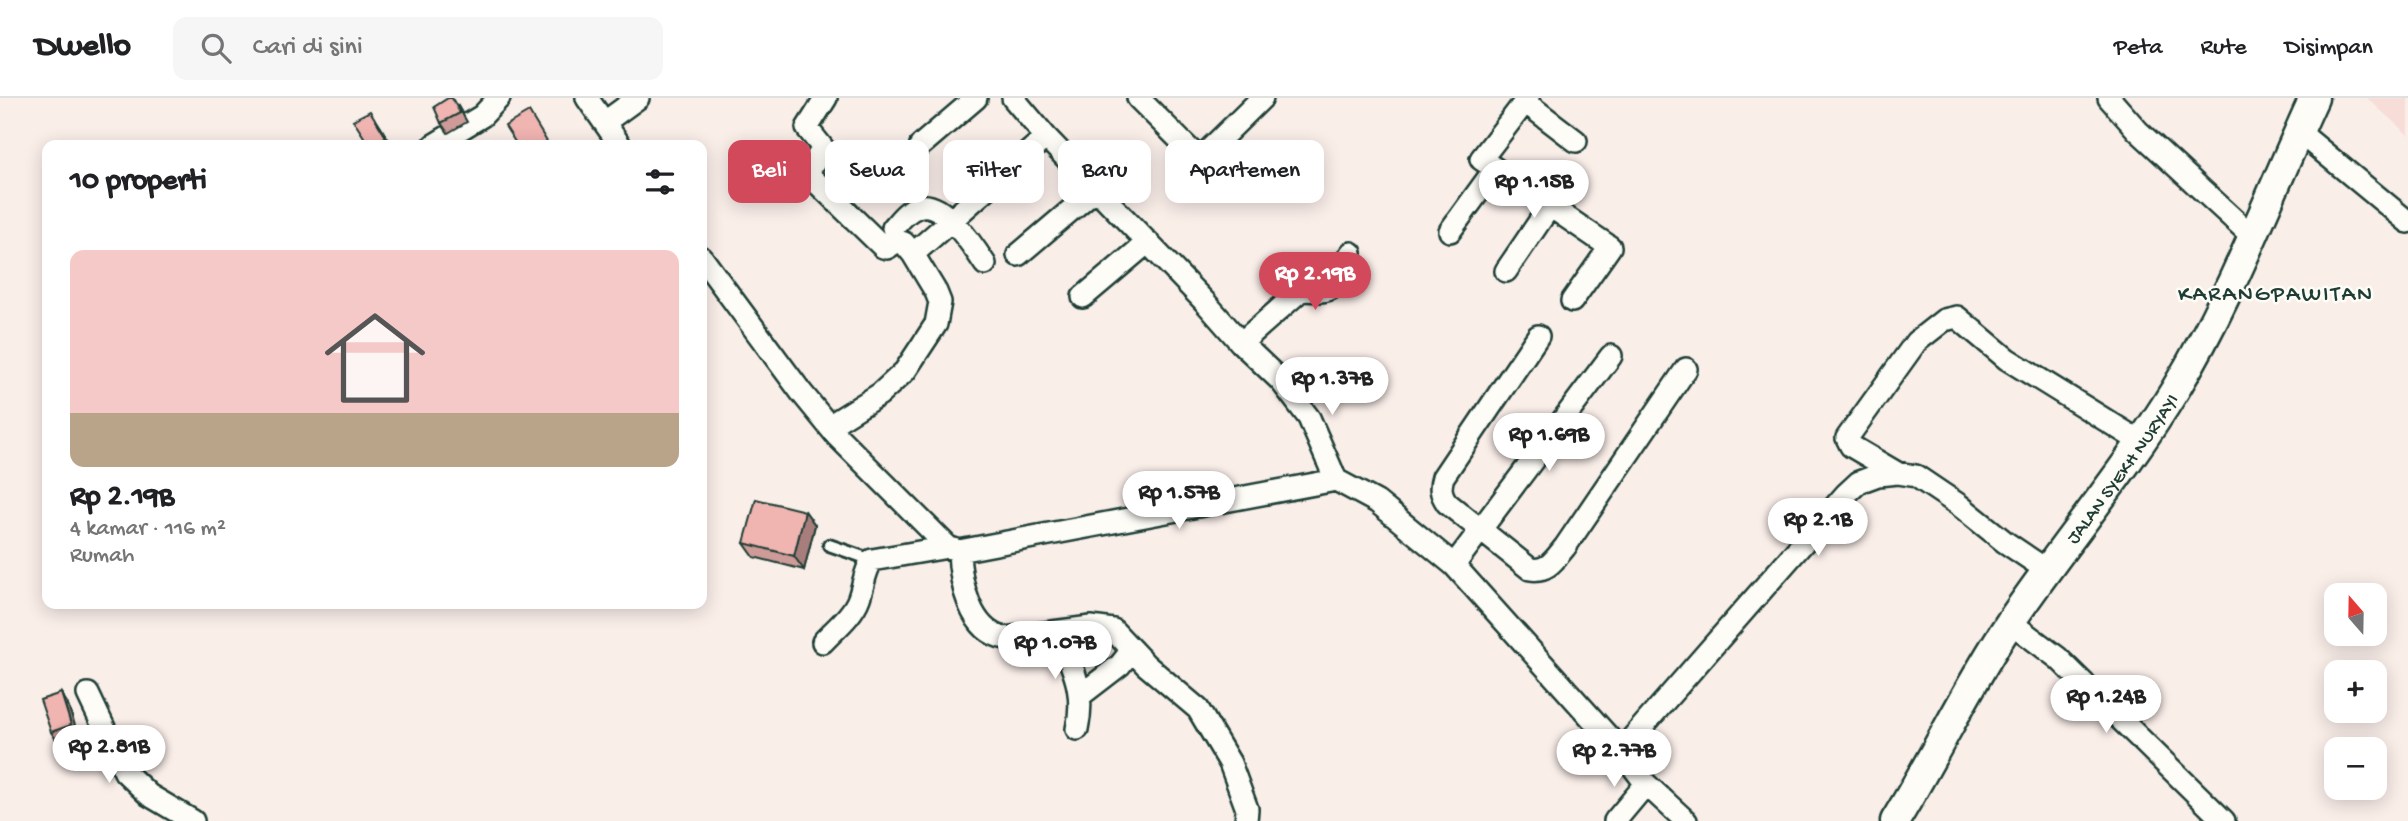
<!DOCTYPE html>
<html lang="id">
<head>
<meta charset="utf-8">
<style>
	body { margin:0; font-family:"Gochi Hand",sans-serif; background:#f6f6f6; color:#202124; height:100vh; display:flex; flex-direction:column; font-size:26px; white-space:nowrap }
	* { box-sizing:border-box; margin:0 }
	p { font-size:23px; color:#757577 }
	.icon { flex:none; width:38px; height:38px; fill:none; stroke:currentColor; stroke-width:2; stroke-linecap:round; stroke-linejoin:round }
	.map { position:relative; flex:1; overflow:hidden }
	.side { position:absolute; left:42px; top:42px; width:665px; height:469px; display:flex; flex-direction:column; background:#fff; border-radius:14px; box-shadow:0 4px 18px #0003 }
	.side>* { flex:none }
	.guide { position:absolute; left:728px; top:42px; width:665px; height:63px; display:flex; gap:14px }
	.needle { width:46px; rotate:340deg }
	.controls { position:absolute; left:2324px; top:485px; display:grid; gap:14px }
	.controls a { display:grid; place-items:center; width:63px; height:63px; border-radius:14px; background:#fff; box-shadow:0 4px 18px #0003; font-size:35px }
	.price { position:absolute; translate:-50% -60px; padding:0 16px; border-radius:24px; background:#fff; color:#222; font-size:23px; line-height:46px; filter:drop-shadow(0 2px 4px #0008) }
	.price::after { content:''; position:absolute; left:50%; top:42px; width:21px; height:16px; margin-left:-10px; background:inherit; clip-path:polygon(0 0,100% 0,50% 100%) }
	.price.selected { background:#d1495b; color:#fff }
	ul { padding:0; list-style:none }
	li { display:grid; align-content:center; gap:14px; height:371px; padding:0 28px }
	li+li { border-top:2px solid #e0e0e0 }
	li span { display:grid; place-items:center; height:217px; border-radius:14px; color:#555 }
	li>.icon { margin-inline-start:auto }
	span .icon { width:126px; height:126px; fill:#fffc; stroke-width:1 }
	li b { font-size:30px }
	h2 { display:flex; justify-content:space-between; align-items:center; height:84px; padding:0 28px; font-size:30px }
	.chip { padding:0 24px; border-radius:14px; background:#fff; box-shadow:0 4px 18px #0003; font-size:24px; line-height:63px }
	.chip.selected { background:#d1495b; color:#fff }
	header { display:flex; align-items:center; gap:42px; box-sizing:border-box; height:98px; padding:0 35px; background:#fff; border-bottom:2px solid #e0e0e0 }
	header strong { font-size:33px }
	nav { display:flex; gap:38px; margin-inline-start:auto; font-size:24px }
	.search { width:490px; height:63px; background:#f6f6f6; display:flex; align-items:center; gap:18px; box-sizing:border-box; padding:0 24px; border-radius:14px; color:#757577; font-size:26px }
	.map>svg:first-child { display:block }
	.built { fill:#f7ddd8 }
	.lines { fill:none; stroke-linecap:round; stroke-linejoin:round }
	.lane-casing { stroke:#1f3d34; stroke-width:16 }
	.street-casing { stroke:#1f3d34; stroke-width:26 }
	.secondary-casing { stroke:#1f3d34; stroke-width:33 }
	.lane { stroke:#fdfcf7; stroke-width:10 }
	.street { stroke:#fdfcf7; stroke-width:21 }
	.secondary { stroke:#fdfcf7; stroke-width:28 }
	.wall { fill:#ce9b98; stroke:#1f3d34; stroke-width:2 }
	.shaded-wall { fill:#a87e7c; stroke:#1f3d34; stroke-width:2 }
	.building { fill:#f0b4b1; stroke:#1f3d34; stroke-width:2 }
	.labels { text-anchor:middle; stroke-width:5; stroke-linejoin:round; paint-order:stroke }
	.street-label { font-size:19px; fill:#1f3d34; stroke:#fdfcf7 }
	.quarter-label { font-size:23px; letter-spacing:2px; fill:#1f3d34; stroke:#fdfcf7 }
</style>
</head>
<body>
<header>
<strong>Dwello</strong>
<div class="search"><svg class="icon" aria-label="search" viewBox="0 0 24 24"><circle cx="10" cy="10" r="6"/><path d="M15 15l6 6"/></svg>Cari di sini</div>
<nav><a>Peta</a><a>Rute</a><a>Disimpan</a></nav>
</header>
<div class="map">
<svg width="2408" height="723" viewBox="0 0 2408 723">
	<rect width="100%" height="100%" fill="#faeee9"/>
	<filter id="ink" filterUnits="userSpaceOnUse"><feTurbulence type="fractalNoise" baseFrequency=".0143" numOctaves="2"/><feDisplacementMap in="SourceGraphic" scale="14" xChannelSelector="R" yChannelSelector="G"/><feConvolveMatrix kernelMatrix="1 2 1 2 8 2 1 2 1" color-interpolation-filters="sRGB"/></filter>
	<g filter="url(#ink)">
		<!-- built -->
		<path class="built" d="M2367,0H2408V37Z"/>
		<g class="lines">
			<defs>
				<path id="lane" d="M829,447L872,462"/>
				<path id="street" d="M587,0L620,47
					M826,0L807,30L823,50L810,71L811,79L883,149L887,150L898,143L904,145L913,156L936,194L940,204L936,226L905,273L880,296L829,328
					M1013,0L1046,39L1205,204L1241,245L1281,283L1309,320L1336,382
					M1138,0L1225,87
					M1528,0L1481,61L1610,149L1572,203
					M2109,0L2138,33L2252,138
					M1525,4L1576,43
					M605,24L638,0
					M2299,34L2408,124
					M434,47L482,18L499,0
					M921,47L976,0
					M1200,61L1262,0
					M893,130C900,122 907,112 918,109C942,100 974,149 985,166
					M1450,133L1495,71
					M913,156L1046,39
					M1018,157L1097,90
					M702,160L801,294L837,338L948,449L959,453L1336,382L1377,404L1454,467L1621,653L1646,686L1686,723
					M1506,173L1550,108
					M1083,199L1148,144
					M1538,238L1443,379C1440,389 1440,395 1447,405L1530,471C1548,474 1554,462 1565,449L1686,271
					M1241,245L1300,193C1311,190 1319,196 1330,191L1351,155
					M1897,375L1851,348L1847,340L1916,244L1944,222L1957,219L2007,261L2141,344
					M959,453C960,484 970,534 1005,540L1091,529L1113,532L1146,567L1198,611L1230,665L1247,711L1246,723
					M1454,467L1611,258
					M2010,524L2058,560L2224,723
					M1059,534C1072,570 1086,592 1077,631
					M823,544C835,531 853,517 859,500C864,486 864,475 872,462L948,449
					M88,596L125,674L149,697L193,723
					M1081,597L1120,567L1132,552
					M1621,653L1846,396L1859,384L1878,377L1897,375L1916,378L1959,407L2005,444L2048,473
					M1615,723L1646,686"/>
				<g id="secondary">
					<path id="s1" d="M1895,723C1935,658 1967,589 2009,526C2063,446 2125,374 2175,292C2231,200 2269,97 2314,0"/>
				</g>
			</defs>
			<!-- lane casing -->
			<use href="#lane" class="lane-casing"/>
			<!-- street casing -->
			<use href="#street" class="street-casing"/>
			<!-- secondary casing -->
			<use href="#secondary" class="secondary-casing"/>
			<!-- lane -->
			<use href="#lane" class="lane"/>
			<!-- street -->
			<use href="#street" class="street"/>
			<!-- secondary -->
			<use href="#secondary" class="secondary"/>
		</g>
		<!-- wall -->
		<path class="wall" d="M458,8L467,24L448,35L441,25Z
			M377,23L392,47H369Z
			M805,413L815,427L804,472L754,459L744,445Z
			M61,595L67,605L78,636L57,643L51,634Z"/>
		<!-- shaded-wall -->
		<path class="shaded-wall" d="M805,413L815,427L804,472L794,458Z
			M61,595L67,605L78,636L71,627Z"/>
		<!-- building -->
		<path class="building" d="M448,0H452L460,15L441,25L434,9Z
			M370,13L386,39L371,47H369L353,22Z
			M529,14L549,47H517L505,28Z
			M756,401L805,413L794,458L744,445Z
			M61,595L71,627L51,634L40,602Z"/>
	</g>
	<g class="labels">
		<!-- street labels -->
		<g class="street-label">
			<text dy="7" stroke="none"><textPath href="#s1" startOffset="420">JALAN SYEKH NURYAYI</textPath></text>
		</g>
		<!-- quarter labels -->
		<g class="quarter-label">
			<text x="2276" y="202">KARANGPAWITAN</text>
		</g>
	</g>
</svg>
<div class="controls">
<a><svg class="needle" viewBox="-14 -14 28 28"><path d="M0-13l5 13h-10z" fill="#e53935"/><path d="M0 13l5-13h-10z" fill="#757577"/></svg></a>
<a>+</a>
<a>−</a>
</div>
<b class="price" style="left:1534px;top:122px">Rp 1.15B</b>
<b class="price selected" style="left:1315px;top:214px">Rp 2.19B</b>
<b class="price" style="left:1332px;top:319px">Rp 1.37B</b>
<b class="price" style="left:1549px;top:375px">Rp 1.69B</b>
<b class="price" style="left:1179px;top:433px">Rp 1.57B</b>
<b class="price" style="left:1818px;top:460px">Rp 2.1B</b>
<b class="price" style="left:1055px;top:583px">Rp 1.07B</b>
<b class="price" style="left:2106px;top:637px">Rp 1.24B</b>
<b class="price" style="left:109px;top:687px">Rp 2.81B</b>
<b class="price" style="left:1614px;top:691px">Rp 2.77B</b>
<div class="guide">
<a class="chip selected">Beli</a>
<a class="chip">Sewa</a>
<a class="chip">Filter</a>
<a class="chip">Baru</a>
<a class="chip">Apartemen</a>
</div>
<section class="side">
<h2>10 properti<svg class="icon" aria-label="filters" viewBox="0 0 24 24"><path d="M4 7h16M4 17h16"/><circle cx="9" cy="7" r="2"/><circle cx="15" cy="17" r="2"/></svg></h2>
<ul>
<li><span style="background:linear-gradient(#f6c9c9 75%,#b9a48a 0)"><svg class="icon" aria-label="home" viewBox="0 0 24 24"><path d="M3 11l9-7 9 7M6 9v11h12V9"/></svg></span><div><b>Rp 2.19B</b><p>4 kamar · 116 m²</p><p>Rumah</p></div></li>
</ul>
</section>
</div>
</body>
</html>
